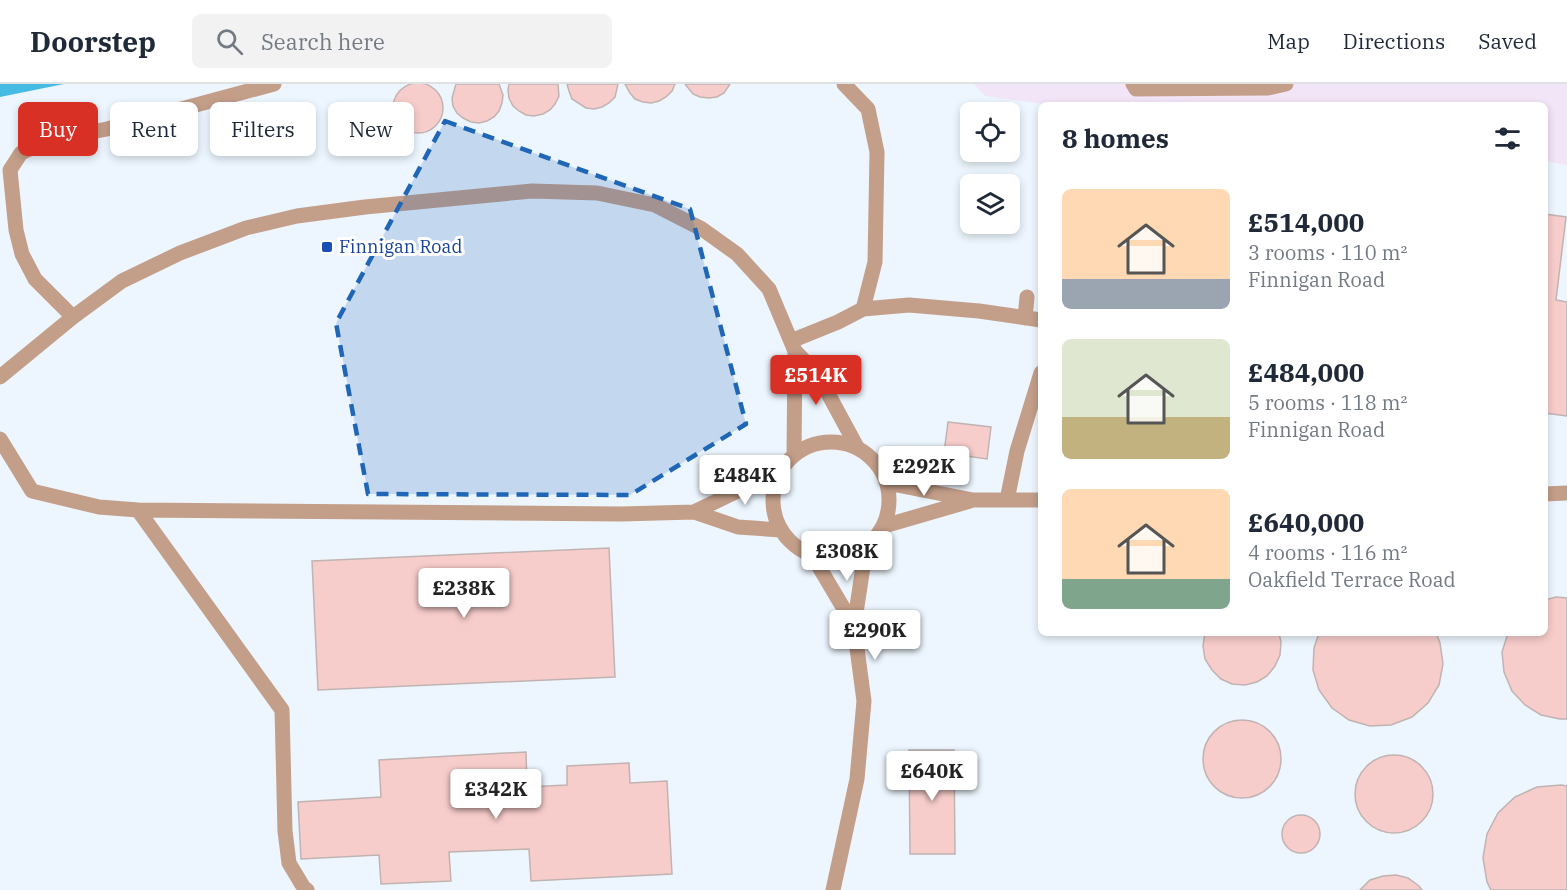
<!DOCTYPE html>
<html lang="en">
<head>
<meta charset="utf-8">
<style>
	body { margin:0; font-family:"IBM Plex Serif",serif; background:#f2f2f3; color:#1f2937; height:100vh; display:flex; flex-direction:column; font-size:22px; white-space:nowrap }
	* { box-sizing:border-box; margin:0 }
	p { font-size:20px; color:#747a83 }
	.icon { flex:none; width:33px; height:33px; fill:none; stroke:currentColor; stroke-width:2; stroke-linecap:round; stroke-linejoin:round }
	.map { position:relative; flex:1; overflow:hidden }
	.side { position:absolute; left:1038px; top:18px; width:510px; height:534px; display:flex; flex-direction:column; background:#fff; border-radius:9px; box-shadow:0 3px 9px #0003 }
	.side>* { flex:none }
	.guide { position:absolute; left:18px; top:18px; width:570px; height:54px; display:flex; gap:12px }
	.controls { position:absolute; left:960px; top:18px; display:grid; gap:12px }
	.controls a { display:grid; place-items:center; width:60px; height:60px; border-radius:9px; background:#fff; box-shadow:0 3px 9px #0003; font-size:30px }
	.price { position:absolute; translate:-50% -51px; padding:0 14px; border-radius:6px; background:#fff; color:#222; font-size:20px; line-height:39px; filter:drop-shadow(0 2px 3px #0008) }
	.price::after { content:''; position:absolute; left:50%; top:36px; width:18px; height:14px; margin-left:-9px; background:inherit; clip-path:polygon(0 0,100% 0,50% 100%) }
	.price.active { background:#d93025; color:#fff }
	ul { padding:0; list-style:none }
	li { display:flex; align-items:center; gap:18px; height:150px; padding:0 24px }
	li span { display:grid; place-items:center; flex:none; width:168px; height:120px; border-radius:9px; color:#555 }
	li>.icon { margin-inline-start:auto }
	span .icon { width:72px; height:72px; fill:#fffc; stroke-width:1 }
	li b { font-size:26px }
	h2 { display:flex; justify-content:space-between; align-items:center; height:72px; padding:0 24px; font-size:26px }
	.chip { padding:0 21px; border-radius:9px; background:#fff; box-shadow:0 3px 9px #0003; font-size:21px; line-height:54px }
	.chip.active { background:#d93025; color:#fff }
	header { display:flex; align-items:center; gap:36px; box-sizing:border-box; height:84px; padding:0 30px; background:#fff; border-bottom:2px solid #e0e1e3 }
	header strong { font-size:28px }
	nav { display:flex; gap:33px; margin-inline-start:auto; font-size:21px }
	.search { width:420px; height:54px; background:#f2f2f3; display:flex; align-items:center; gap:15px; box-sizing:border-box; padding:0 21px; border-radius:9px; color:#747a83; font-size:22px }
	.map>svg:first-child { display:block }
	.commercial { fill:#f3e5f8 }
	.water { fill:#45bbe4 }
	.building { fill:#f7cdcb; stroke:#c0b3b2; stroke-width:1.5 }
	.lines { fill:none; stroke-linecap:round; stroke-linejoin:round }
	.minor { stroke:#c39e89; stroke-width:15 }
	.marked { fill:#1f66b6; fill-opacity:0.2; stroke:#1f66b6; stroke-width:4.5; stroke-dasharray:12 8; stroke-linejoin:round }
	.transit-dot { fill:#1a4fb4; stroke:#fff; stroke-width:2 }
	.labels { text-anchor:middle; stroke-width:6; stroke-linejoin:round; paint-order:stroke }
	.transit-label { font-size:18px; fill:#164399; stroke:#fff; text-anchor:start }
</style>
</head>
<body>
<header>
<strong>Doorstep</strong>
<div class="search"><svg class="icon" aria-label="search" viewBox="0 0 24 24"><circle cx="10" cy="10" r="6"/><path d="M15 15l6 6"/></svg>Search here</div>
<nav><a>Map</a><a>Directions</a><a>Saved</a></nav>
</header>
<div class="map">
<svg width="1567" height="806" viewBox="0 0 1567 806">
	<rect width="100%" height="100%" fill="#edf6fe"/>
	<!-- commercial -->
	<path class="commercial" d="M974,0H1567V81L1545,77V21H1051L985,12Z"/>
	<!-- water -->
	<path class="water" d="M0,0H64L0,13Z"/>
	<!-- building -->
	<path class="building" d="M393 24a25 25 0 1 1 50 0a25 25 0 1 1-50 0Z
		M456,0H499L503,11L502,19L499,27L494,33L487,37L479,39L471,38L463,34L457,29L453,22L452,14Z
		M509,0H558L559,12L555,20L550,26L543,30L534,32L526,31L519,27L513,22L509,14L508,6Z
		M567,0H618L615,13L609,19L602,23L594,25L586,24L572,15L569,7Z
		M625,0H675L672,7L666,13L659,17L651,19L643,18L635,15L630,9Z
		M685,0H730L724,9L717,13L709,14L700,13L693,10Z
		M1545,130L1566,133L1556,216L1567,218V332L1545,329Z
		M948,338L991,343L987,375L944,369Z
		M609,464L615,593L318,606L312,477Z
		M1556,513L1567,514V635H1560L1541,631L1525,621L1512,607L1504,588L1502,568L1508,549H1545V516Z
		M1205,549H1279L1281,558L1280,571L1275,582L1267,592L1257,598L1245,601L1232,600L1221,595L1212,586L1205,575L1203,562Z
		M1319,549H1436L1440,559L1443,580L1439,601L1428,619L1412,633L1391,641L1370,642L1349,636L1332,624L1319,606L1313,586L1314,564Z
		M1203 675a39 39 0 1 1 78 0a39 39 0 1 1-78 0Z
		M909,666H954L955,770H910Z
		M526,668L527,703L567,701V682L629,679L630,699L667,697L672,790L531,797L529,765L449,768L451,797L381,800L379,771L301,775L298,718L381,713L379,676Z
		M1355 710a39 39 0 1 1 78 0a39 39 0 1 1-78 0Z
		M1561,701L1567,702V806H1491L1487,798L1483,774L1487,750L1498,729L1515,713L1537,703Z
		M1282 750a19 19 0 1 1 38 0a19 19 0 1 1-38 0Z
		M1396,791L1408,794L1419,802L1422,806H1360L1370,796L1383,792Z"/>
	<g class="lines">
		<!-- minor -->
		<path class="minor" d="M1133,0L1136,5L1268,4L1286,0
			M863,225L909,221L979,227L1041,236
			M73,233L35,195L22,170L16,146L10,86L21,69L49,56L107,45L274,0
			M1025,234L1027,213
			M791,257L838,238L863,225L875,178L877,68L868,25L844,0
			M795,267L818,291L857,363
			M0,293L73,233L122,197L180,169L246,144L297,132L365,123L532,107L597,109L655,121L702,145L737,170L769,205L795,267L794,371
			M0,355L32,407L99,423L138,426L282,626L285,747L289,779L304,804L307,806
			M773 416a58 58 0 1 1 116 0a58 58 0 1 1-116 0Z
			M887,399L973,416H1041
			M1545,410L1567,409
			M1007,416L1017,367L1041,289
			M138,426L621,430L694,428L738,443L781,446
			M694,428L781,386
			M884,442L970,417
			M812,471L854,542
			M833,806L857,695L864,617L854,542L866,463"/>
	</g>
	<!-- marked area -->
	<path class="marked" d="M445,37L690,125L746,340L630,411L368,410L336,239Z"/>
	<!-- markers -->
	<rect class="transit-dot" x="321" y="157" width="12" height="12" rx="3"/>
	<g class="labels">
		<!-- transit labels -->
		<g class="transit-label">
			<text x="339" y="169">Finnigan Road</text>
		</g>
	</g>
</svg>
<div class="controls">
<a><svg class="icon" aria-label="locate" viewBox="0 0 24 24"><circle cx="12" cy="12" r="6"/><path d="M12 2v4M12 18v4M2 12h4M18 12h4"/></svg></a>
<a><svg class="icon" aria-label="layers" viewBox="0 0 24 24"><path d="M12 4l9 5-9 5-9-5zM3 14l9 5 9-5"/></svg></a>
</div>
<b class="price active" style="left:816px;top:322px">£514K</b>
<b class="price" style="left:924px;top:413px">£292K</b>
<b class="price" style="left:745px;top:422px">£484K</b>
<b class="price" style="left:847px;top:498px">£308K</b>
<b class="price" style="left:464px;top:535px">£238K</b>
<b class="price" style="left:875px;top:577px">£290K</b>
<b class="price" style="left:932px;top:718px">£640K</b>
<b class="price" style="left:496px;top:736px">£342K</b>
<div class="guide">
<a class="chip active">Buy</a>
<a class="chip">Rent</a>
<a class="chip">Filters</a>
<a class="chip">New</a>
</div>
<section class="side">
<h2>8 homes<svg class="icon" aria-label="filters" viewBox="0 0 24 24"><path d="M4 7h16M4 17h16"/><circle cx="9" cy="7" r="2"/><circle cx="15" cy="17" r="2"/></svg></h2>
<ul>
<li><span style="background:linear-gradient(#ffd9b3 75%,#9aa5b1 0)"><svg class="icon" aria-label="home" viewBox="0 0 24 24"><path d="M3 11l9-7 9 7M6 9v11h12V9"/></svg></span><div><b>£514,000</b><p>3 rooms · 110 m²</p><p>Finnigan Road</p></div></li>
<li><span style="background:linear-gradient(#dfe7d0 65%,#c2b280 0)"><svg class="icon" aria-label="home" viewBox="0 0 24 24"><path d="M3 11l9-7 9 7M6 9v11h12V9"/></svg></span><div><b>£484,000</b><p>5 rooms · 118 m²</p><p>Finnigan Road</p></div></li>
<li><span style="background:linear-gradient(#ffd9b3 75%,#7fa58c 0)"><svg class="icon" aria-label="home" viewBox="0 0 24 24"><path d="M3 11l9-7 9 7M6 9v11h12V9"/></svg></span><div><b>£640,000</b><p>4 rooms · 116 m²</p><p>Oakfield Terrace Road</p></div></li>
</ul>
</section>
</div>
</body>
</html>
